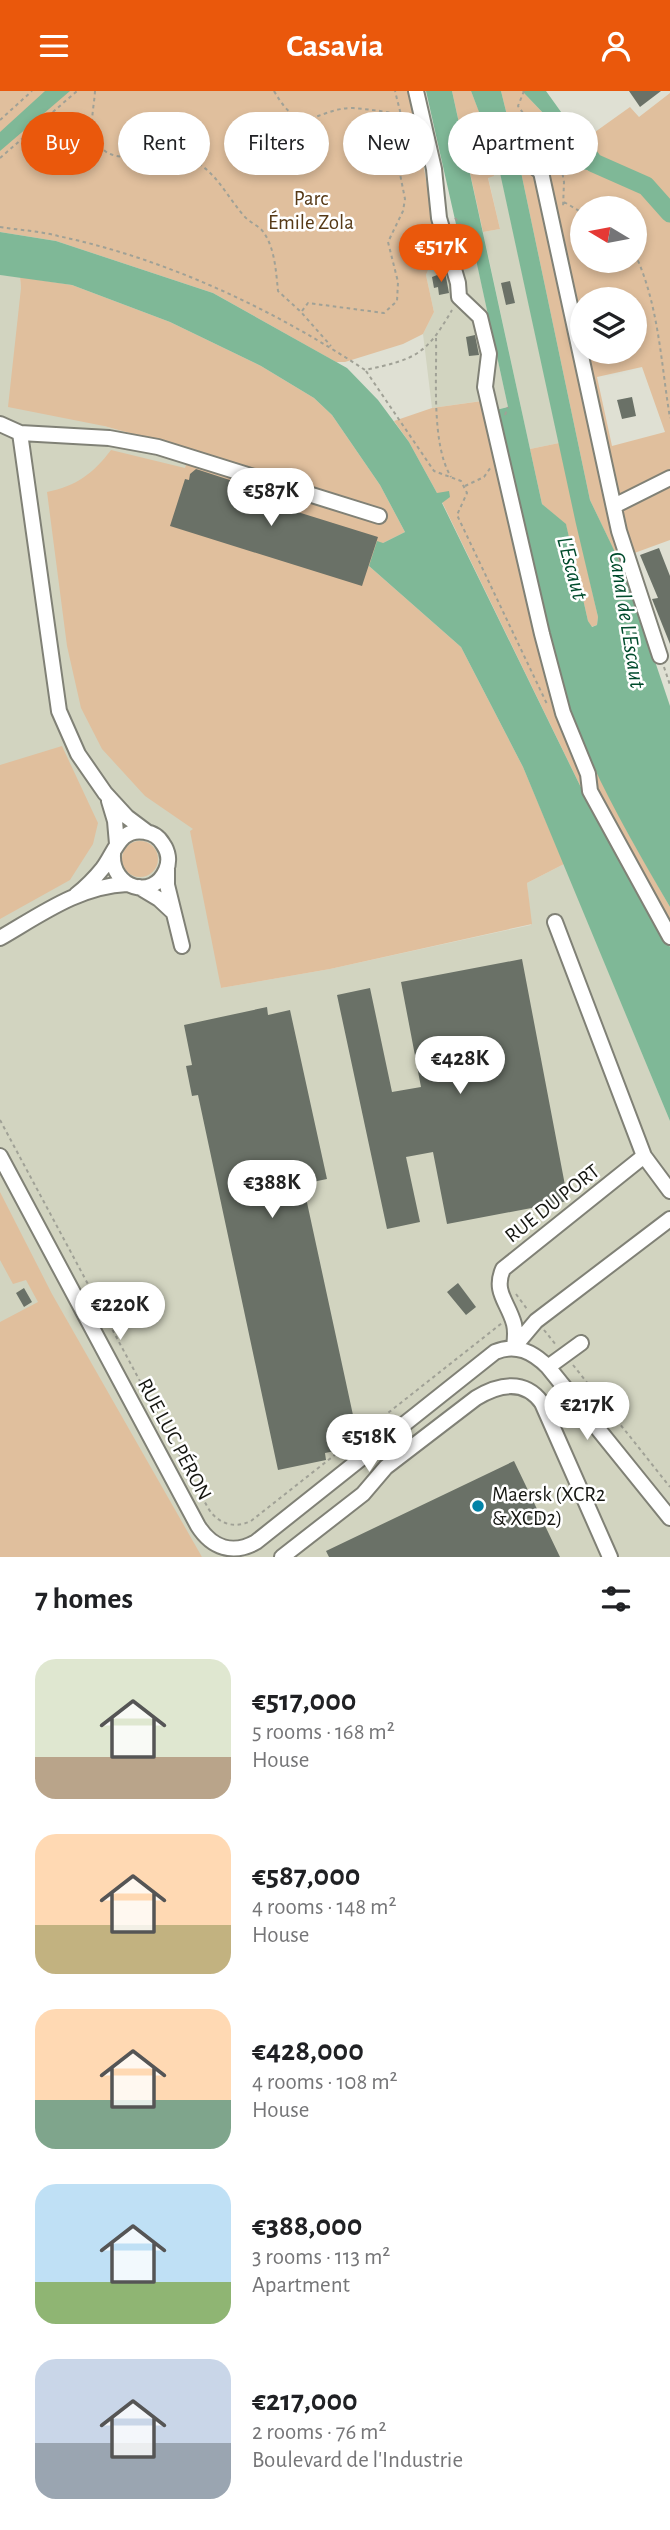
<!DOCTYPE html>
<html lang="en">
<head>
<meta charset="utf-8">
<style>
	body { margin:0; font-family:"Alegreya Sans",sans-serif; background:#f6f6f6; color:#202124; height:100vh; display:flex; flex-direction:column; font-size:26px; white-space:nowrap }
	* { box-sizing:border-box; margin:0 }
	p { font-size:23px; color:#757577 }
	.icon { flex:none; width:38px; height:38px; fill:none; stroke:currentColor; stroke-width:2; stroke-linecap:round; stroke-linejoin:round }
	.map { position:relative; height:1466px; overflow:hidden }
	.panel { display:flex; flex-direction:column; background:#fff; flex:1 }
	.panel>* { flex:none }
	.top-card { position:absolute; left:21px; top:21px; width:628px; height:63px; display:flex; gap:14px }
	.needle { width:46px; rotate:280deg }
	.fabs { position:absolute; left:570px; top:105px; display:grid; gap:14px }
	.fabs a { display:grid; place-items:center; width:77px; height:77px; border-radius:50%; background:#fff; box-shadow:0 4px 10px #0003; font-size:35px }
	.price { position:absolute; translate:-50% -60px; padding:0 16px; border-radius:24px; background:#fff; color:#222; font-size:23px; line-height:46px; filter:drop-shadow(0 2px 4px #0008) }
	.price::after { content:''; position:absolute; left:50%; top:42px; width:21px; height:16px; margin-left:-10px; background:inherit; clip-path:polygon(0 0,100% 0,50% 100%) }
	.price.selected { background:#ea580c; color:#fff }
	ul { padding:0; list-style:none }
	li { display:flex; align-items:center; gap:21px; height:175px; padding:0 35px }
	li span { display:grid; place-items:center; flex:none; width:196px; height:140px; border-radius:21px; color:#555 }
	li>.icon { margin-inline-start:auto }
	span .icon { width:84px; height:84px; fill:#fffc; stroke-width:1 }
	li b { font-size:30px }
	h2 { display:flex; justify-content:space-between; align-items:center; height:84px; padding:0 35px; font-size:30px }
	.tag { padding:0 24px; border-radius:32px; background:#fff; box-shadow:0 4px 10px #0003; font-size:24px; line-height:63px }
	.tag.selected { background:#ea580c; color:#fff }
	header { display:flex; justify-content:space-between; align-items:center; height:91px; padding:0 35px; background:#ea580c; color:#fff; font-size:32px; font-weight:700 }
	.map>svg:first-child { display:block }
	.built { fill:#d2d4c0 }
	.green { fill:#e0bf9d; fill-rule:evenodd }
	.water { fill:#7fb897 }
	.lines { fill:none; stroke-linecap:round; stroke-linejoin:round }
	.river { stroke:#7fb897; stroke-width:19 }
	.building { fill:#6a7167 }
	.minor-casing { stroke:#808176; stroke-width:18 }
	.path { stroke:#a0a196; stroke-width:2; stroke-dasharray:3.5 3.5; stroke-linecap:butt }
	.minor { stroke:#fff; stroke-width:14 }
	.poi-dot { fill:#0283a7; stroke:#fff; stroke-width:2.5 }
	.labels { text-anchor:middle; stroke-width:5; stroke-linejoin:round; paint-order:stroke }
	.park-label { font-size:21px; fill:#563916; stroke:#fff }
	.street-label { font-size:21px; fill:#151611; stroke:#fff }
	.poi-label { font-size:21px; fill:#151611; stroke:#fff; text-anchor:start }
	.water-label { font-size:23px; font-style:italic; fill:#004b2c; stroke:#fff }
</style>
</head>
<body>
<header><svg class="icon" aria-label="menu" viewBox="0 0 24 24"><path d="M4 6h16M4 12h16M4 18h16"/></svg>Casavia<svg class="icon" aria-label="person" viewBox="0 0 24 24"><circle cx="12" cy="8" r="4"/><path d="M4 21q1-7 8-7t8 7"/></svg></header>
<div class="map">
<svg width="670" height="1466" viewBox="0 0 670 1466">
	<rect width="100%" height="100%" fill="#dfe0d3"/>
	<!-- built -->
	<path class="built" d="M497,66L559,352L530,358L483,141L500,138L488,86L490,68Z
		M470,140L508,316L496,319L481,310L432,317L423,243L434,221L426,184L438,155L437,147Z
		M0,184L20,186L21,197L104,335L192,359L162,449L221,897L330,878L531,834L527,792L564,773L670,1030V1466H202L198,1462L191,1466L0,1363Z"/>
	<!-- green -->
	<path class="green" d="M0,0H410L438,155L426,184L434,221L423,243L403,253L345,271H336L213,202L56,150L0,141Z
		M452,0H471L497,66L490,69L494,85L488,87L500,138L483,141Z
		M501,0H522L546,25L561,54L580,78L593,80L594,67L581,51L630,16L639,26L670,2V449L618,468L590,409L521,81ZM583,117H635V170H583ZM583,208H635V261H583ZM642,276L665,341L612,355L597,286Z
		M20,186L72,194L170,231L261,275L314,307L332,324L380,394L405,441L383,452L369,475L461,556L523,676L564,773L527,792L532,833L330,878L221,897L190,740L193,738L145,705L102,658L81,617L67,555L47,401C76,395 93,383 111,359L185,377L191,359L104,335L8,316L21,197Z
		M482,310L550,555L570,618L589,665L629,744L670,816V856L591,717L442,411L449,406L437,402L409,351L394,330L432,317Z
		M559,352L598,526L597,534L591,536L588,530L566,434L542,413L530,358Z
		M62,655L98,732L93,753L70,789L0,828V674Z
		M122 768a18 18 0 1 1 36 0a18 18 0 1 1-36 0Z
		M0,1101L52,1203L202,1466H0V1231L38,1211L26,1189L13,1193L0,1169Z"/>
	<!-- water -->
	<path class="water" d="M45,0H70L0,60V41Z
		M426,0H452L542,413L566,433L588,530L592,536L597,534L598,526L576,433L497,68L471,0H501L521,81L590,409L626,484L670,615V816C633,752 594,687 570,617C536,521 519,418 496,319L508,316L470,141L458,142Z
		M522,0H546L594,67V80L580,78L561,54L546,25Z
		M0,141L56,150L213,202L347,277L378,309L409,351L437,402L449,400L450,406L442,412L591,717L670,856V1030L523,676L461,556L369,475L377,450L383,452L405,441L380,394L332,324L314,307L261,275L170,231L72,194L0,184Z"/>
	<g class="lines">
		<!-- river -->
		<path class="river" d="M579,53L594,72L646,95L670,122"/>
	</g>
	<!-- building -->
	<path class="building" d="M629,0H661L640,16Z
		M445,181L449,202L439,204L438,196L434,197L432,186Z
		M510,190L515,212L506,214L501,192Z
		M475,244L479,264L469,265L466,246Z
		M632,306L636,325L622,328L617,309Z
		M196,378L285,407L290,412L288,418L378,446L362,495L170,435L185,388L189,389L190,383Z
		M659,457L670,485V553L652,508L658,507L640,464Z
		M522,868L568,1110L447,1133L433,1061L406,1066L420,1131L387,1138L337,904L370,897L392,1001L421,996L401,891Z
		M267,916L268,924L290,919L327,1088L303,1093L353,1324L337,1328L338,1335L330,1337L335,1360L325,1362L326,1369L278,1379L198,1004L192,1005L186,975L192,974L184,934Z
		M458,1192L476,1216L466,1224L447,1201Z
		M24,1197L32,1211L24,1216L16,1202Z
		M514,1370L560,1466H329L326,1460Z"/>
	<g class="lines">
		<defs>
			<path id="minor" d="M416,0L434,78L439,127L458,192L459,206L480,226L489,263L485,296L542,543L563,622L588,683L590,700L670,846
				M527,70L541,81L619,440L660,565
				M0,333L20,342L109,347L158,356L379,425
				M20,342L59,620L78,663L105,702L127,726L147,741
				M614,415L670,387
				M109,710L115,730L117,753
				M167,778V794L182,855
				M139,796L159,808L173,821
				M76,804C86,796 95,787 103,777C115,761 120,736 145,741C153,742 159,746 163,753C168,760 170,770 166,779C153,810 111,797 113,763
				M555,831L644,1065L670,1100
				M0,847C40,824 79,795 127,793
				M0,1065L198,1435C212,1457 233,1464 256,1451L495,1261C516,1252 533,1261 548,1276L670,1427
				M515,1255L536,1230L670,1128
				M514,1256C515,1248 516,1241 514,1233C508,1211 493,1201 503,1178L644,1065
				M548,1276L581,1252
				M282,1466L363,1403L386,1376L476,1307C499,1293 525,1288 542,1312L610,1466"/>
		</defs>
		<!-- minor casing -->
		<use href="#minor" class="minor-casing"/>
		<!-- path -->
		<path class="path" d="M95,0C94,20 85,46 105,60C121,72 150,62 168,63C211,67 220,97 244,125C250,132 260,135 264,142C275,158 276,181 278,200L301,221L331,255
			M274,0C303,50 314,17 353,17C364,18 375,19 386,21C394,22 399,27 407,25
			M524,0L518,15L561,75L564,91L563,117
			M0,29L32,0
			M0,67L77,0
			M564,111L583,122
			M455,127L467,141
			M0,136C19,139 39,140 58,145C167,168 273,218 365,279C416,268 426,264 452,219
			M635,163C659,214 661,273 670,327
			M302,220L308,212L384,222L397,210L398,191L388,151L403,120L405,108L398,73L406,58L405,40L395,0
			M436,247C437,286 431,353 451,386
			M366,280L434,380L461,390L467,402L457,424L547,613
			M505,324L508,316
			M465,395L484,386L491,376
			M664,576L670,594
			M0,1029L208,1417C218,1433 234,1438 251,1430L502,1232
			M516,1203L527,1218
			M544,1239L556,1254
			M573,1274L670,1396"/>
		<!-- minor -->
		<use href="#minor" class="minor"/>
	</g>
	<!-- markers -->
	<circle class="poi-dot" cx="478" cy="1415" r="7"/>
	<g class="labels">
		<!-- park labels -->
		<g class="park-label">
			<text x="311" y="114">Parc<tspan x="311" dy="24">Émile Zola</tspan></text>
		</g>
		<!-- street labels -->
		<g class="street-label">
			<text transform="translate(552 1112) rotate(-38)" y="7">RUE DU PORT</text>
			<text transform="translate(175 1348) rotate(62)" y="7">RUE LUC PÉRON</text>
		</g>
		<!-- poi labels -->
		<g class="poi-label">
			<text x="492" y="1410">Maersk (XCR2<tspan x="492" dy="24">&amp; XCD2)</tspan></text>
		</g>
		<!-- water labels -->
		<g class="water-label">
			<text transform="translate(573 477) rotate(75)" y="8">L'Escaut</text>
			<text transform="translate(628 529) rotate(81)" y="8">Canal de L'Escaut</text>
		</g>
	</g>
</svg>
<div class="fabs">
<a><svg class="needle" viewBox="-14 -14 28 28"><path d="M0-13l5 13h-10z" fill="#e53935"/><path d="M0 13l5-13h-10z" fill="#757577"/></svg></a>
<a><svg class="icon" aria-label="layers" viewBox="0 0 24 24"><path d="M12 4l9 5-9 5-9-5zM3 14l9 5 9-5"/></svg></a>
</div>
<b class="price selected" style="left:441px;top:193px">€517K</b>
<b class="price" style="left:271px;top:437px">€587K</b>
<b class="price" style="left:460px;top:1005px">€428K</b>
<b class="price" style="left:272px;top:1129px">€388K</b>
<b class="price" style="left:120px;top:1251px">€220K</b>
<b class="price" style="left:587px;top:1351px">€217K</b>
<b class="price" style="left:369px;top:1383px">€518K</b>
<div class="top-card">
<a class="tag selected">Buy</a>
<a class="tag">Rent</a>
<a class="tag">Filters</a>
<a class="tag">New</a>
<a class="tag">Apartment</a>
</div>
</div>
<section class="panel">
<h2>7 homes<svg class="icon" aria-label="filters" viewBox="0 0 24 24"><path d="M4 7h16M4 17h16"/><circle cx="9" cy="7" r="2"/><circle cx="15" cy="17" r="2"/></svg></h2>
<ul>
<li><span style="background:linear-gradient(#dfe7d0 70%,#b9a48a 0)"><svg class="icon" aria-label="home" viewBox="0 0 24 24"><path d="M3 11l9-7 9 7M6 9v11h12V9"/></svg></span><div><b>€517,000</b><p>5 rooms · 168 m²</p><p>House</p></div></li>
<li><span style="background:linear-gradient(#ffd9b3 65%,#c2b280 0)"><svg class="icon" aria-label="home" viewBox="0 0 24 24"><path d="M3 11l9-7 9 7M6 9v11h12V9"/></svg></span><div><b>€587,000</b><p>4 rooms · 148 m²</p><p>House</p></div></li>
<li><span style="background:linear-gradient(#ffd9b3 65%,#7fa58c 0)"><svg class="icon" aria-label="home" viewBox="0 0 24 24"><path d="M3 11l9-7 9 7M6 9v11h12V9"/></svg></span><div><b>€428,000</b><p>4 rooms · 108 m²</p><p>House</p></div></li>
<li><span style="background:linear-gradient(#bfe0f5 70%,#8fb573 0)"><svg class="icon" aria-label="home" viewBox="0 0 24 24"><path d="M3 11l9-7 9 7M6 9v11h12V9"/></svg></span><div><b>€388,000</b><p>3 rooms · 113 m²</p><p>Apartment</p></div></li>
<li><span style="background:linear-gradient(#c9d6e8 60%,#9aa5b1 0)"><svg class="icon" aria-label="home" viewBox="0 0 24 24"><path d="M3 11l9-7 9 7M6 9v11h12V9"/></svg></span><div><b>€217,000</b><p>2 rooms · 76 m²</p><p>Boulevard de l'Industrie</p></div></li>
</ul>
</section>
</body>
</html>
